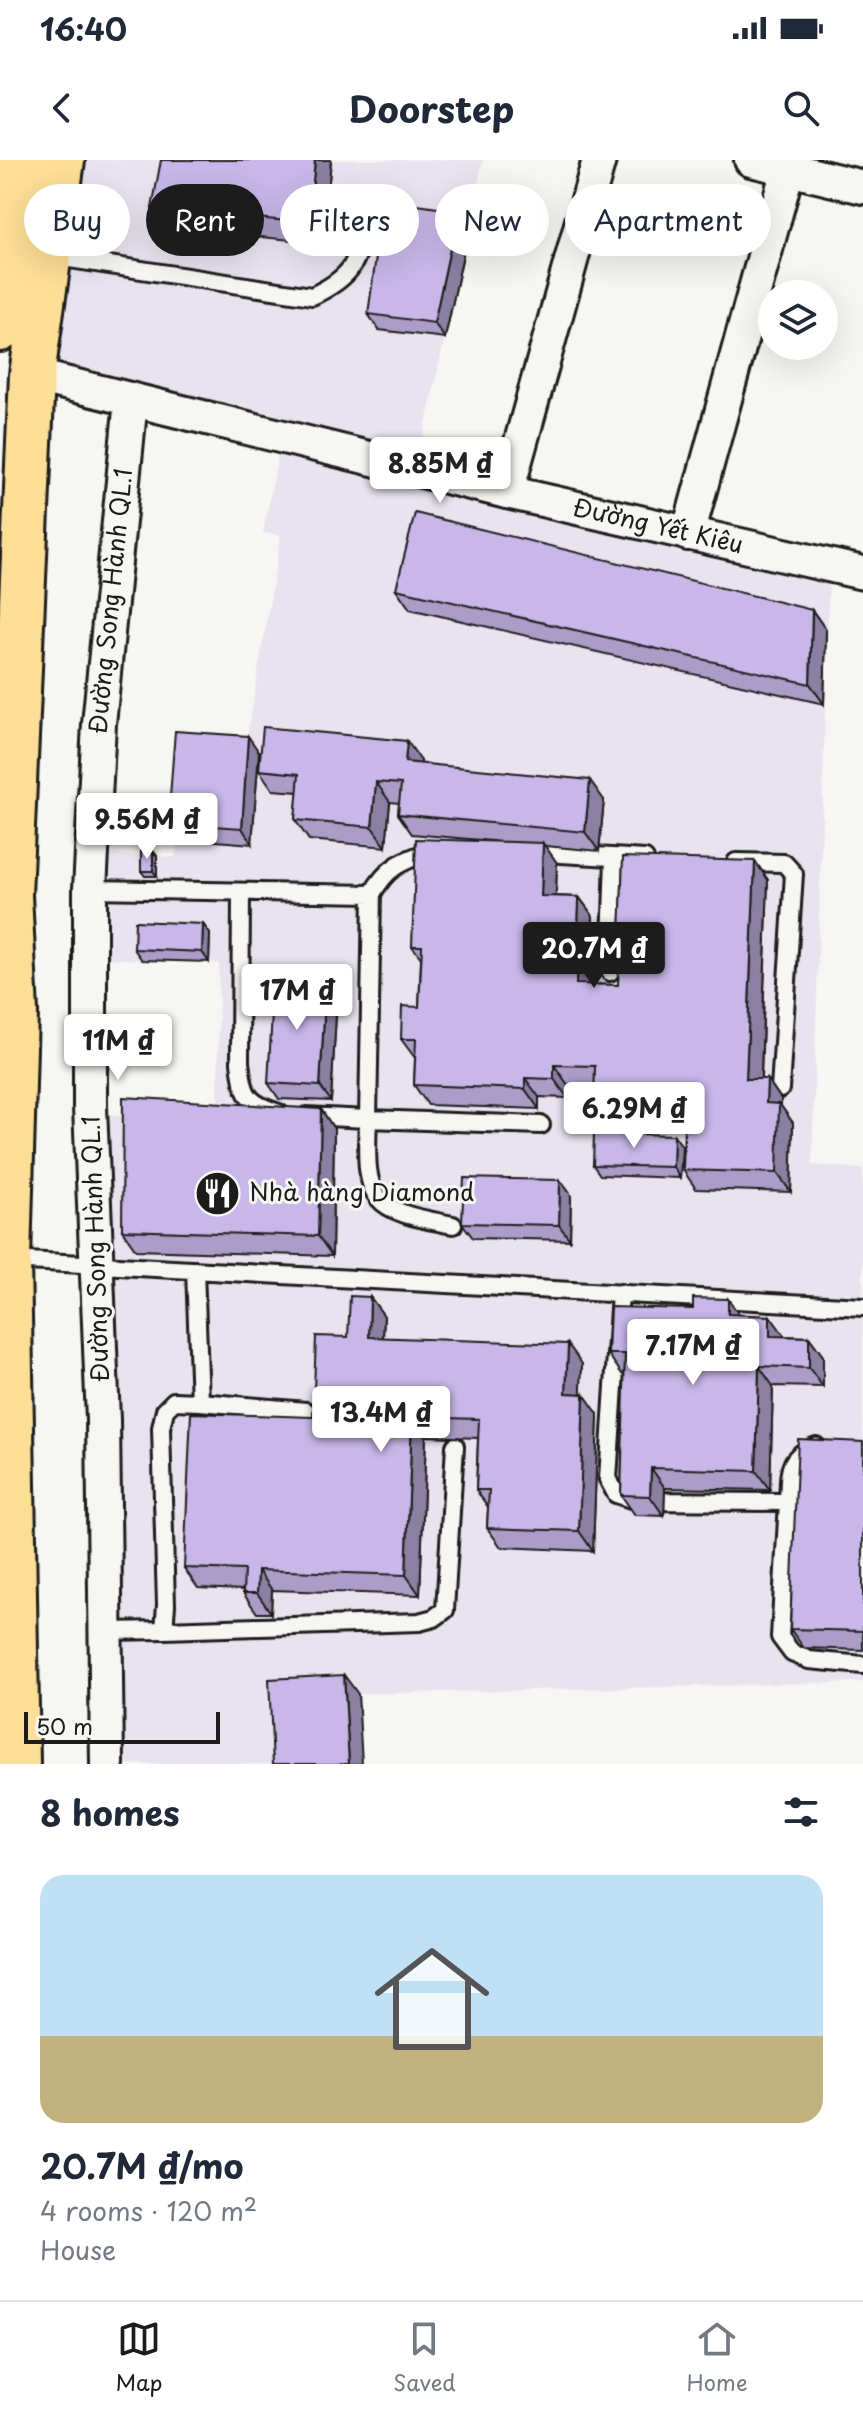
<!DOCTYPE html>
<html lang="en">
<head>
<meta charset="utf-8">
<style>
	body { margin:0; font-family:"Playpen Sans",sans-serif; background:#f6f6f7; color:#1f2937; height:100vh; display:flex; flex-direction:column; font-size:30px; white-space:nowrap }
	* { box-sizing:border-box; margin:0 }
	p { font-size:26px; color:#747a83 }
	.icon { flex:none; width:44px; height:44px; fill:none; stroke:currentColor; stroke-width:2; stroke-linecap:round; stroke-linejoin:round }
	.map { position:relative; height:1604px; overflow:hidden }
	.sheet { display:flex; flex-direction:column; background:#fff; flex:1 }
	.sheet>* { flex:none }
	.guide { position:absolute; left:24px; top:24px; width:816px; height:72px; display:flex; gap:16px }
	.buttons { position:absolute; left:758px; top:120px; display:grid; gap:16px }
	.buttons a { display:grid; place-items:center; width:80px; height:80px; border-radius:50%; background:#fff; box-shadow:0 8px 32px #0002; font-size:40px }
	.scale { position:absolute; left:24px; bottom:20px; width:196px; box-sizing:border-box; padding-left:8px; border:4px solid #1c1c1c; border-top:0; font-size:22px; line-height:28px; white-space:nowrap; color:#1c1c1c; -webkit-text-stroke:6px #f6f6f2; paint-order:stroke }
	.price { position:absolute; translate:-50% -68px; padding:0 18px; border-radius:8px; background:#fff; color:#222; font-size:26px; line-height:52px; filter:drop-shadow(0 2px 4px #0008) }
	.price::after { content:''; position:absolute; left:50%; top:48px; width:24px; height:18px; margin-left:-12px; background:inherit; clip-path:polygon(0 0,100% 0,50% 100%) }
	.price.on { background:#1c1c1c; color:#fff }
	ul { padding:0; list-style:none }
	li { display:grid; align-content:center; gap:16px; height:424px; padding:0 40px }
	li span { display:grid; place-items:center; height:248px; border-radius:24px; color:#555 }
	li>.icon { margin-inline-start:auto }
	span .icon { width:144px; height:144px; fill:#fffc; stroke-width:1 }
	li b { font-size:34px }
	h2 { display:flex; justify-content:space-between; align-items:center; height:96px; padding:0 40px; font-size:34px }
	.tag { padding:0 28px; border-radius:36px; background:#fff; box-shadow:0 8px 32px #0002; font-size:28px; line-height:72px }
	.tag.on { background:#1c1c1c; color:#fff }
	.status { display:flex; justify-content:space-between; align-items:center; height:56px; padding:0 40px; background:#fff; direction:ltr }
	.status svg { height:22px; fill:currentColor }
	header { display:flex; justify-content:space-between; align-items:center; height:104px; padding:0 40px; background:#fff; font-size:36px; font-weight:700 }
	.tab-bar { display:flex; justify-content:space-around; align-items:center; height:112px; border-top:2px solid #e0e1e3; background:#fff; font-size:22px; color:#747a83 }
	.tab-bar a { display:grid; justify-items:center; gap:4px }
	.tab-bar .on { color:#1c1c1c }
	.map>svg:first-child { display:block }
	.built { fill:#e8e3ef }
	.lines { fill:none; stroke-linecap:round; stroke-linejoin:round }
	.service-casing { stroke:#1c1c1c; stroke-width:22 }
	.minor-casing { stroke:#1c1c1c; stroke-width:38 }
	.trunk-casing { stroke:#1c1c1c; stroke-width:50 }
	.service { stroke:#f6f6f2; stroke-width:16 }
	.minor { stroke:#f6f6f2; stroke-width:32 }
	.trunk { stroke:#fcde96; stroke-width:44 }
	.wall { fill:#ac9dc8; stroke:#1c1c1c; stroke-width:2 }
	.shaded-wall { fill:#8c80a2; stroke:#1c1c1c; stroke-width:2 }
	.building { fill:#c8b7e8; stroke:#1c1c1c; stroke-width:2 }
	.labels { text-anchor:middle; stroke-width:6; stroke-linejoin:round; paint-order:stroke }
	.street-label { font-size:24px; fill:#1c1c1c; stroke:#f6f6f2 }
	.poi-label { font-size:24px; fill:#1c1c1c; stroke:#f6f6f2; text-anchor:start }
</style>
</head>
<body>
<div class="status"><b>16:40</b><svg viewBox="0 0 49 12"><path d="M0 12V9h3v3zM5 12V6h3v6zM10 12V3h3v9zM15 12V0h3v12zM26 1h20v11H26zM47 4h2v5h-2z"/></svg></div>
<header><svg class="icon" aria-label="back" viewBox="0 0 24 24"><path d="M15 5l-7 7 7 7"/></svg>Doorstep<svg class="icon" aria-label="search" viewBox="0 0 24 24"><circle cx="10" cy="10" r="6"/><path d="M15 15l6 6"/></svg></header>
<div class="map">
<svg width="863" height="1604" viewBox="0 0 863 1604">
	<rect width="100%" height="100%" fill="#f6f6f2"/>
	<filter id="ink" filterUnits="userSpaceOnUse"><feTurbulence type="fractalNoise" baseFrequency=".0125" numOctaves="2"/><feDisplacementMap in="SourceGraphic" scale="16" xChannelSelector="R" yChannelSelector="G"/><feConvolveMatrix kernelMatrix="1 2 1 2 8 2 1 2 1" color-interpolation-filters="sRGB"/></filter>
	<g filter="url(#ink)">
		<!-- built -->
		<path class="built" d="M75,0H483L418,301L48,210Z
			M280,285L829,415L812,1005L863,1009V1522L359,1534L362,1604H117L100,954L218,961L219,803L99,798L101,694L175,697L179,678L245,590L281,375L263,373Z"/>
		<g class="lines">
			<defs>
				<path id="service" d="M50,96L312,136C363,112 357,95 369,44
					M528,692L645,699
					M736,702L784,703L794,714L780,929
					M90,729L372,734L368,959L541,965
					M241,732L240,902C244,935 246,943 279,953
					M372,734C388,705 403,701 433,690
					M610,812L614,698
					M306,956L368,959C364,1043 371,1050 453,1065
					M9,1100L863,1147
					M195,1110L200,1242L306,1251
					M620,1133L608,1319L616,1334L637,1341L788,1342L780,1477L792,1493L809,1500L863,1505
					M200,1242L174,1241L165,1250L161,1268L166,1445L164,1470L419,1462L434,1458L445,1450L455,1286
					M788,1342C790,1313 785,1297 816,1286
					M106,1471L164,1470"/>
				<g id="minor">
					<path d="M751,0L863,27"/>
					<path id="s1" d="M32,215L507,332L863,413"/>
					<path d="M507,332L599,0"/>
					<path d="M688,374L788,9"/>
					<path id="s2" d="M107,1604L103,1260L90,947V729L99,564L131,240"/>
				</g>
				<path id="trunk" d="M0,169L20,0
					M17,1604L8,1100L15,852L9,735L32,215L62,0"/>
			</defs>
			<!-- service casing -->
			<use href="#service" class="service-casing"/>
			<!-- minor casing -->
			<use href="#minor" class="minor-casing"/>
			<!-- trunk casing -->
			<use href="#trunk" class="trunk-casing"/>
			<!-- service -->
			<use href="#service" class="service"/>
			<!-- minor -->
			<use href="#minor" class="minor"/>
			<!-- trunk -->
			<use href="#trunk" class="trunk"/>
		</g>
		<!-- wall -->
		<path class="wall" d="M331,0L323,83L165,68L152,48Z
			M458,51L469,67L445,178L379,170L368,154Z
			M396,429L812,450L826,470L824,544L410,449Z
			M259,592L252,684L179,678L168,663Z
			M421,601L420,604L604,640L599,691L545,686L557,703L556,736L579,737L593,756L591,824L618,825L755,701L768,720L761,919H767L781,939V946L793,963L791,1032L696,1029L683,1010L684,962L608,959L594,940L595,925H568V938L539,937V949L428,945L414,925L415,898L401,879L419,847L421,798L412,786L493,681L412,674L398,654L399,643L390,642L386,687L309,680L295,660L298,632L273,630L259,610Z
			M153,691L157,696V716H145L141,711Z
			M203,764L210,774L209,802L142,800L134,789Z
			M326,822L337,837L331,941L279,939L268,923Z
			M321,949L334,969L332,1096L136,1090L122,1070Z
			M682,986L680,1018L600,1015L593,1005Z
			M560,1020L571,1035L570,1080L473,1078L462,1063Z
			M370,1137L384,1156L383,1178L582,1204L580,1234L598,1254L593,1391L501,1387L487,1368L488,1347L476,1330L478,1278L426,1276L420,1435L272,1430L271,1453H257L243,1433V1430L198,1428L184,1408L313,1257L348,1177Z
			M728,1139L739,1155L770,1156L784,1176L809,1177L823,1196V1227L773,1226L770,1330L665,1328L664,1356L635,1355L621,1335L624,1214H622L608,1194L693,1149Z
			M863,1282V1490L804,1488L790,1469Z"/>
		<!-- shaded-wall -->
		<path class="shaded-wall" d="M315,0H331L323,83L309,63Z
			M458,51L469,67L445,178L434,163Z
			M812,450L826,470L824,544L810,524Z
			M248,576L259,592L252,684L242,668Z
			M407,581L421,601L419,622L405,602Z
			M590,620L604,640L599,691L585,672Z
			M376,622L390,642L386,687L372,667Z
			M543,683L557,703L555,755L541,736Z
			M153,691L157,696V716L153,711Z
			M755,701L768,720L760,939L746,919Z
			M579,737L593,756L590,843L576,824Z
			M203,764L210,774L209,802L202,792Z
			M326,822L337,837L331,941L320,926Z
			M554,905L568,925V938L554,919Z
			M525,918L539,937V949L525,929Z
			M767,919L781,939V946L793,963L791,1032L777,1013L766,943Z
			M321,949L334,969L332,1096L318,1076Z
			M674,975L682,986L680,1018L673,1007Z
			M560,1020L571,1035L570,1080L559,1065Z
			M370,1137L384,1156L382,1197L369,1177Z
			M728,1139L742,1159L728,1154Z
			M770,1156L784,1175V1195L770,1176Z
			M809,1177L823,1196V1227L809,1208Z
			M568,1184L582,1204L580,1253L566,1233Z
			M759,1206L773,1226L770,1330L756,1311Z
			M584,1234L598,1254L593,1391L579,1371Z
			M412,1257L426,1276L420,1435L406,1415Z
			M651,1308L665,1328L664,1356L650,1336Z
			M258,1410L272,1430L271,1453L257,1433Z
			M344,1515L358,1534L362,1604H349Z"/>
		<!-- building -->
		<path class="building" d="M161,0H315L309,63L152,48Z
			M384,40L458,51L434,163L368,154Z
			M415,353L812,450L810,524L396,429Z
			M263,567L407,581L405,602L590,620L585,672L398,654L401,624L376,622L372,667L295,660L299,614L259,610Z
			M175,571L248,576L242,668L168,663Z
			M416,679L543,683L541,736L579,737L576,824L618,825L623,697L755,701L746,919H767L766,943L779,944L777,1013L683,1010L685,943L594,940L595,906L554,905V919L525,918V929L414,925L416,879H401L402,846L419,847L422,786H412Z
			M141,690L153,691V711H141Z
			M135,761L203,764L202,792L134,789Z
			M274,819L326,822L320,926L268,923Z
			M123,937L321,949L318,1076L122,1070Z
			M594,973L674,975L673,1007L593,1005Z
			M464,1018L560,1020L559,1065L462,1063Z
			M350,1136L370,1137L369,1177L568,1184L566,1233L584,1234L579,1371L487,1368L489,1330H476L479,1259L412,1257L406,1415L258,1410L257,1433H243L244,1410L184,1408L191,1253L313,1257L316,1176L348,1177Z
			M693,1138L728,1139V1154L770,1156V1176L809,1177V1208L759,1206L756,1311L651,1308L650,1336L621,1335L625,1194H608L610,1147L693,1149Z
			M798,1279L863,1282V1471L790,1469Z
			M344,1515L349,1604H273L269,1519Z"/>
	</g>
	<!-- icons -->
	<defs>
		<symbol id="restaurant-disc" viewBox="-11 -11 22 22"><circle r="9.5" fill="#1c1c1c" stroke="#f6f6f2"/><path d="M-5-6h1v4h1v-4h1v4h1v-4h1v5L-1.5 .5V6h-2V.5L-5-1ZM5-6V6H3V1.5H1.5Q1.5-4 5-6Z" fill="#fff"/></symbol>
	</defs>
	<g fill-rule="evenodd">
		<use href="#restaurant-disc" x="192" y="1008" width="51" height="51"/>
	</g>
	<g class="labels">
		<!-- street labels -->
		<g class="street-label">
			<text dy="8" stroke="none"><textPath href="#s1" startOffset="644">Đường Yết Kiêu</textPath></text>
			<text dy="8" stroke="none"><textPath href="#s2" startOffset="1164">Đường Song Hành QL.1</textPath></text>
			<text transform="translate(96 1089) rotate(-92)" y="8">Đường Song Hành QL.1</text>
		</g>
		<!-- poi labels -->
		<g class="poi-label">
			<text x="249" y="1041">Nhà hàng Diamond</text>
		</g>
	</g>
</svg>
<div class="buttons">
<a><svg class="icon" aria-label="layers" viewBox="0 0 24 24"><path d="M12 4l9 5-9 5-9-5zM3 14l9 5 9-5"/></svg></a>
</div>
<div class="scale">50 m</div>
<b class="price" style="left:440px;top:345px">8.85M ₫</b>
<b class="price" style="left:147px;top:701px">9.56M ₫</b>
<b class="price on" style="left:594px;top:830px">20.7M ₫</b>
<b class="price" style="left:297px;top:872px">17M ₫</b>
<b class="price" style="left:118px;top:922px">11M ₫</b>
<b class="price" style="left:634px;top:990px">6.29M ₫</b>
<b class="price" style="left:693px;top:1227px">7.17M ₫</b>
<b class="price" style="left:381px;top:1294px">13.4M ₫</b>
<div class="guide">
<a class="tag">Buy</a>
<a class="tag on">Rent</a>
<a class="tag">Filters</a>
<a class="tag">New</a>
<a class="tag">Apartment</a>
</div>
</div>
<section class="sheet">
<h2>8 homes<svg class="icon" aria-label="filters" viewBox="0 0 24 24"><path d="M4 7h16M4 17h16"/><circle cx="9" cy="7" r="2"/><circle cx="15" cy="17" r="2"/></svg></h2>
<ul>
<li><span style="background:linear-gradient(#bfe0f5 65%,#c2b280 0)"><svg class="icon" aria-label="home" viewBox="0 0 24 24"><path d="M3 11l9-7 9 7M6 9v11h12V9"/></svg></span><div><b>20.7M ₫/mo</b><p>4 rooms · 120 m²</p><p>House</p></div></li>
</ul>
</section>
<nav class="tab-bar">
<a class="on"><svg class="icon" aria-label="map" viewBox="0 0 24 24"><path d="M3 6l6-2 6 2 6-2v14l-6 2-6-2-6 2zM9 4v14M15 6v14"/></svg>Map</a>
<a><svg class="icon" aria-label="saved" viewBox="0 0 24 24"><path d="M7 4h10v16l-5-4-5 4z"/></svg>Saved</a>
<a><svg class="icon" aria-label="home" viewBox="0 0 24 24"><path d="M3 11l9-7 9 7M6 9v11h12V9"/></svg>Home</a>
</nav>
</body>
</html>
